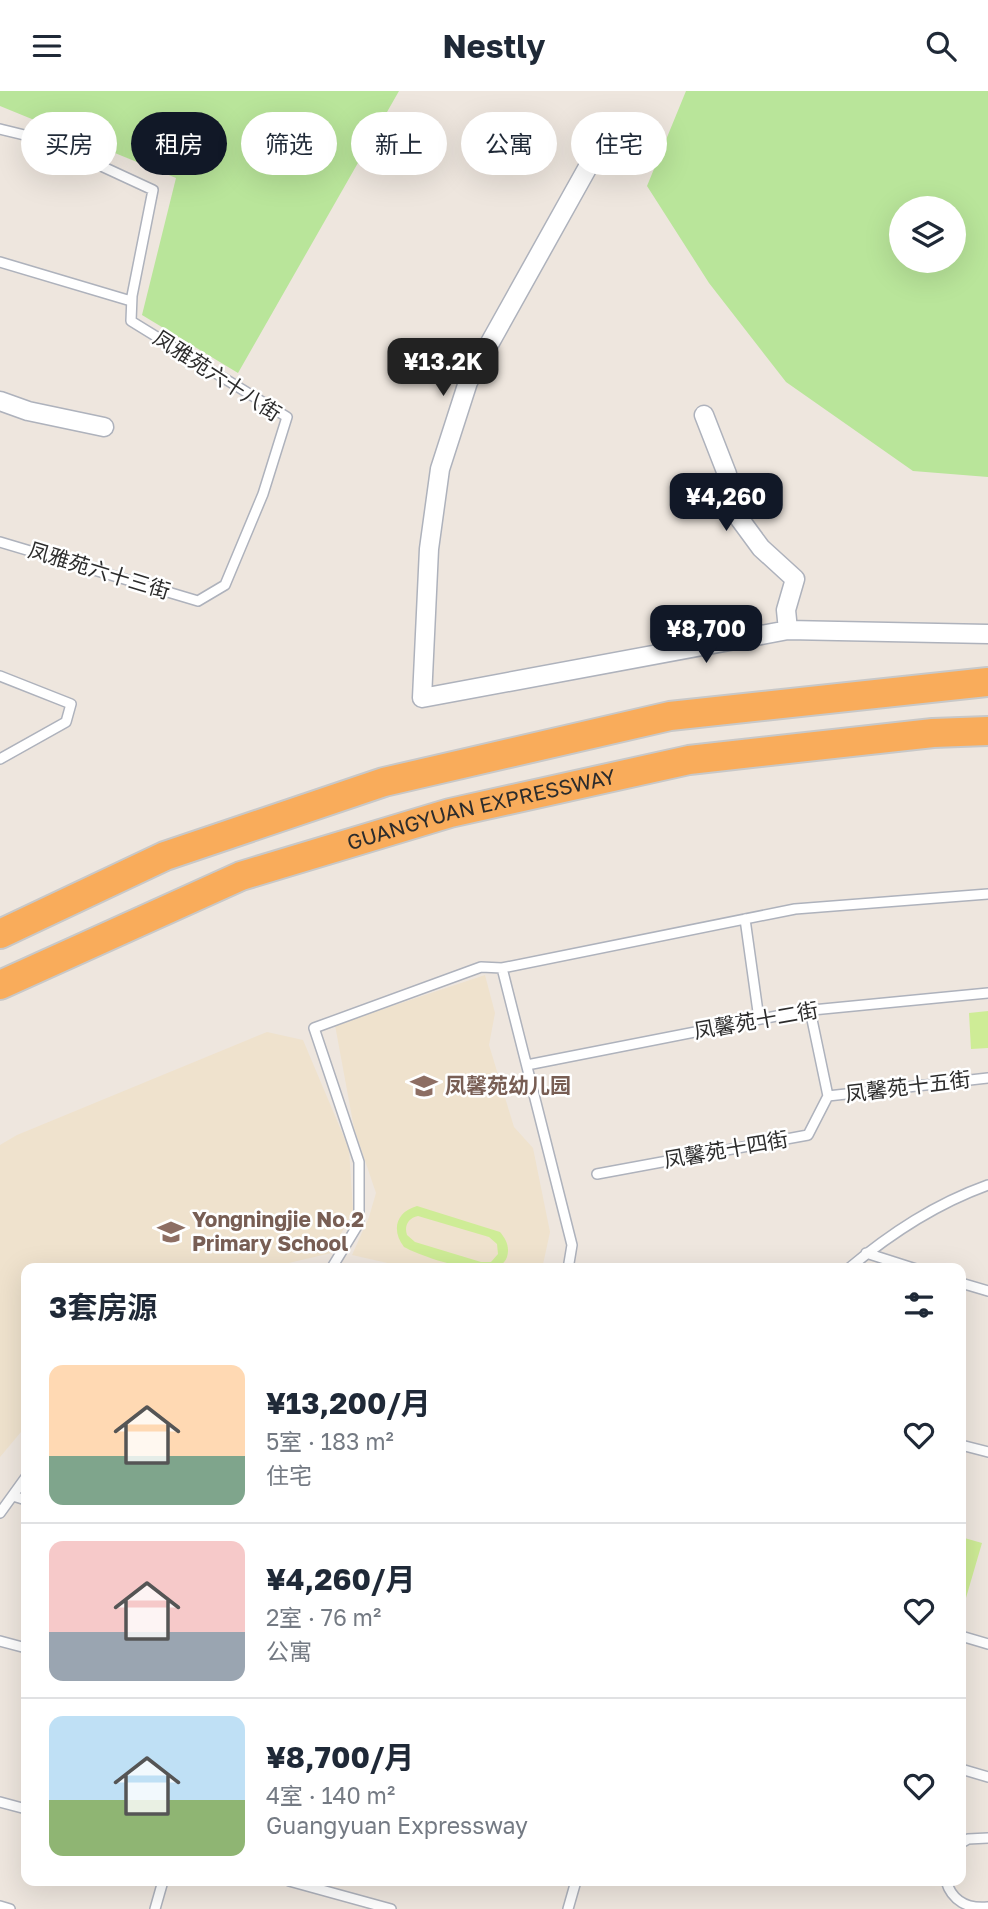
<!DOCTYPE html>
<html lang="zh">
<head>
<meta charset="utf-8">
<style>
	body { margin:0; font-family:"Golos Text","Noto Sans SC",sans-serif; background:#f2f2f3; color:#1f2937; height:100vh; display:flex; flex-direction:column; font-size:26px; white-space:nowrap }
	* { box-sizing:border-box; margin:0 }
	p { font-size:23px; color:#747a83 }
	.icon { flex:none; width:38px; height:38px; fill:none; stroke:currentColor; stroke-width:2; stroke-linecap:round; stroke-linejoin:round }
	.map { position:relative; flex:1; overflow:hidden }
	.panel { position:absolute; left:21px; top:1172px; width:945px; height:623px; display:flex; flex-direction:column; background:#fff; border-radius:14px; box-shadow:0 7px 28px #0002 }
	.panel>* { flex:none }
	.banner { position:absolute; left:21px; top:21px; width:947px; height:63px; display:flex; gap:14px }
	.controls { position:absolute; left:889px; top:105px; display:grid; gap:14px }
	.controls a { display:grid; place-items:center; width:77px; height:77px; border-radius:50%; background:#fff; box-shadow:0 7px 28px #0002; font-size:35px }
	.price { position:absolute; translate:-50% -60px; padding:0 16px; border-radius:14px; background:#111827; color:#fff; font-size:23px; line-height:46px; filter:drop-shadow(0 2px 4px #0008) }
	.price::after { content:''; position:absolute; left:50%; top:42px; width:21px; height:16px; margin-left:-10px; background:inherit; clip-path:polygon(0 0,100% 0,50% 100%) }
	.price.selected { background:#222; color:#fff }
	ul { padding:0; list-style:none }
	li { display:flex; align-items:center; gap:21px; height:175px; padding:0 28px }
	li+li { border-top:2px solid #e0e1e3 }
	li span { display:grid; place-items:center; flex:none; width:196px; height:140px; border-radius:14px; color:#555 }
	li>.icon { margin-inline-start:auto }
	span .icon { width:84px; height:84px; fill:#fffc; stroke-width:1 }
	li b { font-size:30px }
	h2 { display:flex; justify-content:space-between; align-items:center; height:84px; padding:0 28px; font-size:30px }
	.tag { padding:0 24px; border-radius:32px; background:#fff; box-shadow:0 7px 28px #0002; font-size:24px; line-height:63px }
	.tag.selected { background:#111827; color:#fff }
	header { display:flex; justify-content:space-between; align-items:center; height:91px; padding:0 28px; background:#fff; font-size:32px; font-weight:700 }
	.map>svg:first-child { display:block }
	.education { fill:#efe2cd }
	.green { fill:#b9e59a; fill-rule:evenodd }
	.pitch { fill:#ceec96; fill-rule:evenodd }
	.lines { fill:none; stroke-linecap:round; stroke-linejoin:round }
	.service-casing { stroke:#aeb2bc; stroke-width:12 }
	.minor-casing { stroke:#aeb2bc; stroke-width:21 }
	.trunk-casing { stroke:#c8c8c8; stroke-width:32 }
	.service { stroke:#fff; stroke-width:9 }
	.minor { stroke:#fff; stroke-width:18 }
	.trunk { stroke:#f9ac5b; stroke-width:28 }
	.labels { text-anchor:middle; stroke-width:5; stroke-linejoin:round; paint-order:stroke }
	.street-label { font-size:21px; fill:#2c2c2c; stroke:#fff }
	.education-label { font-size:21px; font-weight:bold; fill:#785e54; stroke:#fff; text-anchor:start }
</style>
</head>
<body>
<header><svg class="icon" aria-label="menu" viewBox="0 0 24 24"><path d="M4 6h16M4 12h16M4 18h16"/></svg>Nestly<svg class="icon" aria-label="search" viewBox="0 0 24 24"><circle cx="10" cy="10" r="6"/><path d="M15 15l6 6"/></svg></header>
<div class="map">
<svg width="988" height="1818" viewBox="0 0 988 1818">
	<rect width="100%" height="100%" fill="#eee6de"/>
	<!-- education -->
	<path class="education" d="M485,884L495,922L489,954L514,1036L533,1057L550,1141L542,1178H414L352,1164L369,1126L376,1102L354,1037L335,934Z
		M267,941L303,949L349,1058L353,1120L331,1162L263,1178H26V1335L0,1366V1054L17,1044Z"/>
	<!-- green -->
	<path class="green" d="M0,0H399L238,282L142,224L176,87L0,15Z
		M686,0H988V386L913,380L786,291L709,192L647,95ZM901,117H954V170H901Z"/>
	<!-- pitch -->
	<path class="pitch" d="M988,920V957L971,958L969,922Z
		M417,1115L500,1141C506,1148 510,1156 507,1166C498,1193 422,1166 404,1156C391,1139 396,1121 417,1115ZM418,1125L489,1146L497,1153L498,1163L491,1171H481L415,1151L407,1144C404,1135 408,1127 418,1125Z
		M961,1446L982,1452L961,1524Z"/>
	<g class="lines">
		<defs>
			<path id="service" d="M0,38L45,49L153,99L132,205L131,230L287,326L263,403L225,494L198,510L0,451
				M0,171L131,210
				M0,585L71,613L66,631L0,668
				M745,828L759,928
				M527,974L802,920L988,902
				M828,1005L988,987
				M597,1083L808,1044L828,1005L810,919
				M866,1162L916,1178
				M331,1178L359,1132V1071L314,937L481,876L502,877
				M568,1178L572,1154L502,877L795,818L988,803
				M848,1178C891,1142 935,1113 988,1094
				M961,1192L988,1200
				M961,1354L988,1361
				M13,1405L26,1409
				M0,1422L26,1386
				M961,1545L988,1553
				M0,1550L26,1557
				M961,1678L988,1686
				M0,1711L26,1718
				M961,1752L968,1748L988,1747
				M289,1790L391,1818
				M946,1790C952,1810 968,1818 988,1816
				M0,1815L10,1818
				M155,1818L163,1790
				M568,1818L576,1790"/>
			<path id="minor" d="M603,49L468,291L440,378L429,458L422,607L788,539L988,543
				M0,310L28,320L104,336
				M704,324L727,383L736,423L761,457L795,488L786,519L788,539"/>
			<g id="trunk">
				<path d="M0,843L165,765L384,691L670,625L988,591"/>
				<path id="s1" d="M0,894L241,785L450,722L689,669L933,642L988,640"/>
			</g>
		</defs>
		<!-- service casing -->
		<use href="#service" class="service-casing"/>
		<!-- minor casing -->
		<use href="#minor" class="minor-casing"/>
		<!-- trunk casing -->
		<use href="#trunk" class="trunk-casing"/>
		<!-- service -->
		<use href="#service" class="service"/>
		<!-- minor -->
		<use href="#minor" class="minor"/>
		<!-- trunk -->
		<use href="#trunk" class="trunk"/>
	</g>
	<!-- icons -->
	<defs>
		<symbol id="school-bare" viewBox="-9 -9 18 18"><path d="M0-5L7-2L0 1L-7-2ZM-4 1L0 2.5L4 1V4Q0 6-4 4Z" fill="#8d6e63" stroke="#fff" stroke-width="2.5" paint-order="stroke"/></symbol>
	</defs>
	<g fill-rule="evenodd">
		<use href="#school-bare" x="405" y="976" width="38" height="38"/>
		<use href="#school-bare" x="152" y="1122" width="38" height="38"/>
	</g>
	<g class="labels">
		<!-- street labels -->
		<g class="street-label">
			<text transform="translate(217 285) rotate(33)" y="7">凤雅苑六十八街</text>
			<text transform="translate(99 480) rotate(17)" y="7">凤雅苑六十三街</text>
			<text dy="7" stroke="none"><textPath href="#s1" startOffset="514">GUANGYUAN EXPRESSWAY</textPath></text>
			<text transform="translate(756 930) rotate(-10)" y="7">凤馨苑十二街</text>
			<text transform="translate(908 996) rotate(-7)" y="7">凤馨苑十五街</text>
			<text transform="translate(726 1059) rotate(-10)" y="7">凤馨苑十四街</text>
		</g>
		<!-- education labels -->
		<g class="education-label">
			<text x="445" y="1002">凤馨苑幼儿园</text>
			<text x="192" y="1136">Yongningjie No.2<tspan x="192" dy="24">Primary School</tspan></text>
		</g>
	</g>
</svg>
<div class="controls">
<a><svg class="icon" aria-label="layers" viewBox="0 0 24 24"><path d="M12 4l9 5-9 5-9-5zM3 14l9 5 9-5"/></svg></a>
</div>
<b class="price selected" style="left:443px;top:307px">¥13.2K</b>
<b class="price" style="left:726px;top:442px">¥4,260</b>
<b class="price" style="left:706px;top:574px">¥8,700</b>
<div class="banner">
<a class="tag">买房</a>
<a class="tag selected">租房</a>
<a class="tag">筛选</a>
<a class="tag">新上</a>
<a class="tag">公寓</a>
<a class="tag">住宅</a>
</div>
<section class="panel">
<h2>3套房源<svg class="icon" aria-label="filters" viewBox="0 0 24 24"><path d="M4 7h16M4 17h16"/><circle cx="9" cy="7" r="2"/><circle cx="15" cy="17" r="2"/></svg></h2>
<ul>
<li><span style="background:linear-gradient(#ffd9b3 65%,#7fa58c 0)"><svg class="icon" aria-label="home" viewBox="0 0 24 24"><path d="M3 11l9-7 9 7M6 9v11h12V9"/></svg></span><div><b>¥13,200/月</b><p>5室 · 183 m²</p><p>住宅</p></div><svg class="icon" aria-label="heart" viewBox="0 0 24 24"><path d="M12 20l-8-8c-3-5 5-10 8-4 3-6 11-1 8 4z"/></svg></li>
<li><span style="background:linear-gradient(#f6c9c9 65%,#9aa5b1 0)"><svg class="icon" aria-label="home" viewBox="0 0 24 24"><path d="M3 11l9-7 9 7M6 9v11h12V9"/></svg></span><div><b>¥4,260/月</b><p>2室 · 76 m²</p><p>公寓</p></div><svg class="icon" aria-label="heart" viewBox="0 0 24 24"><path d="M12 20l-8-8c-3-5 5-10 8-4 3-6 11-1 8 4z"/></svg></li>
<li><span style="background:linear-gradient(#bfe0f5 60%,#8fb573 0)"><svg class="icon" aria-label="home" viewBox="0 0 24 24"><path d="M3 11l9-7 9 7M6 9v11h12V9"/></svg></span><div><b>¥8,700/月</b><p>4室 · 140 m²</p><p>Guangyuan Expressway</p></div><svg class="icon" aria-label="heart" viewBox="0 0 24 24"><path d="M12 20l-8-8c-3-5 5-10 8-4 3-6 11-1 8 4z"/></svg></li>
</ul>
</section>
</div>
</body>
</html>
